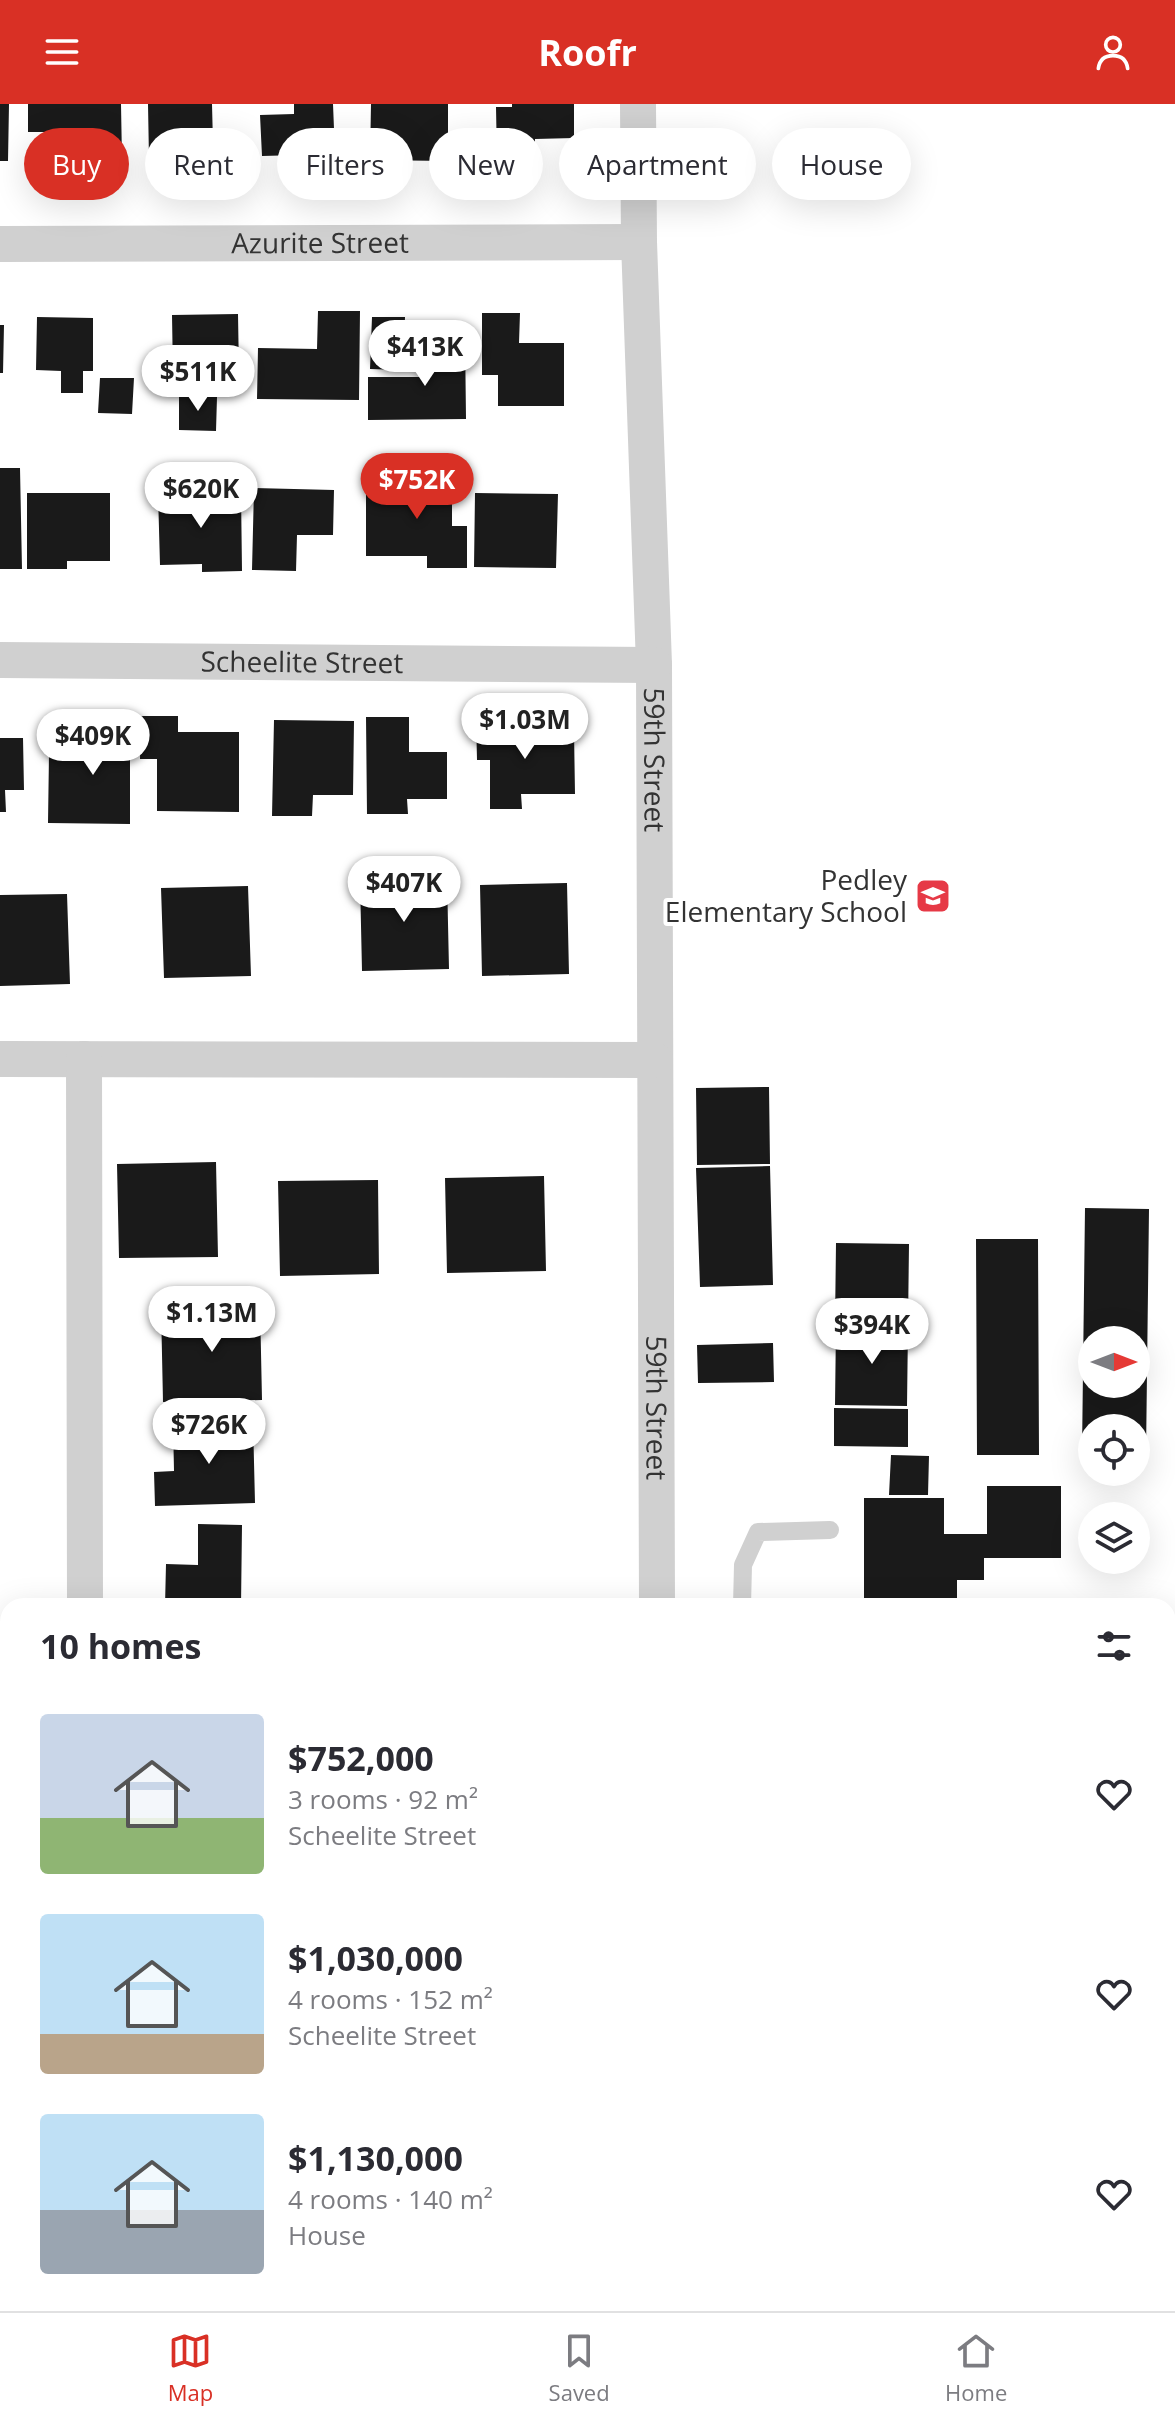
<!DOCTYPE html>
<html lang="en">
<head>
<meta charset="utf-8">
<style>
	body { margin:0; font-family:"Open Sans",sans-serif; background:#f2f2f3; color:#2b2b33; height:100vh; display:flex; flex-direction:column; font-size:30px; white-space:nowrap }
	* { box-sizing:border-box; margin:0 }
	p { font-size:26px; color:#7c7c81 }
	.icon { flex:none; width:44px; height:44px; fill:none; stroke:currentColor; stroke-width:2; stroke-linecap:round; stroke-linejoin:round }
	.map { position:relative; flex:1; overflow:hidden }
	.side { position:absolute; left:0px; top:1494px; width:1176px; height:714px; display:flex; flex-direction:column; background:#fff; border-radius:24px 24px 0 0; box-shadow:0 8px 32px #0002 }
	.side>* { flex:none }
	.banner { position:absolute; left:24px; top:24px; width:1128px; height:72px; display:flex; gap:16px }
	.needle { width:52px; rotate:90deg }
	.fabs { position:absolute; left:1078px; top:1222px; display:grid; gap:16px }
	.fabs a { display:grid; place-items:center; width:72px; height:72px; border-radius:50%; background:#fff; box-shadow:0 8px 32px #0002; font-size:40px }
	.price { position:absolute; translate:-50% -68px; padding:0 18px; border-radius:28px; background:#fff; color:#222; font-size:26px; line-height:52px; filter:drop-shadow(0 2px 4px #0008) }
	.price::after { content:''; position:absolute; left:50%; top:48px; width:24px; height:18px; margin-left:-12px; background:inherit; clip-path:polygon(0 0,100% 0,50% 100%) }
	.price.selected { background:#d93025; color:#fff }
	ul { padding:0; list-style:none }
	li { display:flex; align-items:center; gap:24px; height:200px; padding:0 40px }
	li span { display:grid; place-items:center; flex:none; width:224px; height:160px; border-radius:8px; color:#555 }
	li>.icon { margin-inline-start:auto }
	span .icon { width:96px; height:96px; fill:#fffc; stroke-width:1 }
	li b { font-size:34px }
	h2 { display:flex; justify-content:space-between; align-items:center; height:96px; padding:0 40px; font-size:34px }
	.pill { padding:0 28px; border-radius:36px; background:#fff; box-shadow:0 8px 32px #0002; font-size:28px; line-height:72px }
	.pill.selected { background:#d93025; color:#fff }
	header { display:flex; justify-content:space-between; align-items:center; height:104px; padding:0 40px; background:#d93025; color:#fff; font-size:36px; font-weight:700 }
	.dock { display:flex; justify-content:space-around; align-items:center; height:112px; border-top:2px solid #e1e1e2; background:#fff; font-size:22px; color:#7c7c81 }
	.dock a { display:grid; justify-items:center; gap:4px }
	.dock .selected { color:#d93025 }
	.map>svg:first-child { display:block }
	.building { fill:#1a1a1a; fill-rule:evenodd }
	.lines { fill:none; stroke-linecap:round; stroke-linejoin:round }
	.lane { stroke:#d0d0d0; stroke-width:18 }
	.street { stroke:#d0d0d0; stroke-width:36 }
	.labels { text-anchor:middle; stroke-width:8; stroke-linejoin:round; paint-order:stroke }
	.street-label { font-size:28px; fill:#333; stroke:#fff }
	.poi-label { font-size:28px; fill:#333; stroke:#fff; text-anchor:end }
</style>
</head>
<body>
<header><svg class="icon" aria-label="menu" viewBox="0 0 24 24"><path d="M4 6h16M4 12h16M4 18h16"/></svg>Roofr<svg class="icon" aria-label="person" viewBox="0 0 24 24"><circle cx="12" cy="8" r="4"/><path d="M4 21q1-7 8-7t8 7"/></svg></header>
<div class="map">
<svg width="1175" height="2207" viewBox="0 0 1175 2207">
	<rect width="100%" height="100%" fill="#fff"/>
	<!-- building -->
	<path class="building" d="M0,0H9L8,57H0Z
		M28,0H121L122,56L51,57V28H28Z
		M148,0H212L213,40L172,42V54L149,55Z
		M294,0H333L335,50L262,52L260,11L294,10Z
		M371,0H448V57L370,56Z
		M512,0H574V34L535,35V56H497L496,3H512Z
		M318,207H360L359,296L257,295L258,244L317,245Z
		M482,209H520L519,239H564V302H498V271H482Z
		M238,210L239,269L173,271L172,211Z
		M37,213L93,214V267H83V289H61V267L36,266Z
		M372,213H405L403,266L370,265Z
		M0,221H4L3,269H0Z
		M436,232H465L466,315L368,316V273H423V250H436Z
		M100,274H134L132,310L98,309Z
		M179,292L217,293L216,327L179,326Z
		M0,364H20L22,465H0Z
		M401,365H452V422H467V464H427V452H366V388H401Z
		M254,384L334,386L333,431H297L296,467L252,466Z
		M241,388L242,467L202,468V460L160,461L158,389Z
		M27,389H110V457H67V465H27Z
		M475,389L558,390L556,464L474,463Z
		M141,612H178V628H239V708L157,707V655H140Z
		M87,613L130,614V720L48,719L49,650H87Z
		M366,613H409V648H447V695H407L408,710H367Z
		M476,613H513V628L574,627L575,690H521L522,705H490V656H477Z
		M274,616L354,617L353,691H313L312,712H272Z
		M0,634H23L24,686H5L6,708H0Z
		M447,774L449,865L362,867L360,776Z
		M567,779L569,870L482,872L480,781Z
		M248,782L251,872L164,874L161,784Z
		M67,790L70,880L0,882V791Z
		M769,983L770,1060L697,1061L696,984Z
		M216,1058L218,1153L119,1154L117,1060Z
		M770,1062L773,1181L700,1183L696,1064Z
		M544,1072L546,1167L447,1169L445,1074Z
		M378,1076L379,1170L280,1172L278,1077Z
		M1085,1104L1149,1105L1146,1350H1136V1324H1092V1349H1082ZM1092,1236H1136V1280H1092Z
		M976,1135H1038L1039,1351H977Z
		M836,1139L909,1140L908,1221L835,1220Z
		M260,1201L262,1296L163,1298L161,1203Z
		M836,1221L908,1222L907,1302L835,1301Z
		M773,1239L774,1278L698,1279L697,1241Z
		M834,1304L908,1305V1343L834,1342Z
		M253,1317L255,1399L155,1402L154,1368L174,1367L173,1319Z
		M891,1351L929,1352L928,1391H889Z
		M987,1382H1061V1454H984V1476H957V1502H864V1394H944V1430H987Z
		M198,1420L242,1421L241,1502H165L166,1460L198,1461Z"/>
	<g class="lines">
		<!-- lane -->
		<path class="lane" d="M742,1502L743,1461L758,1428L830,1426
			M1168,1651H1175"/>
		<!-- street -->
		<g class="street">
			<path id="s1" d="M638,0L639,138L654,561L657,1502"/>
			<path id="s2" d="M0,140L639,138"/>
			<path id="s3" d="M0,556L654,561"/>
			<path d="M0,955L655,956"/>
			<path d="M84,955L85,1502"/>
			<path d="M0,1777H8"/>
			<path d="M1168,1785H1175"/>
		</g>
	</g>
	<!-- icons -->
	<defs>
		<symbol id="school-square" viewBox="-11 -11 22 22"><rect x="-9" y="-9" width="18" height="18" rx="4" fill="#e63946" stroke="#fff"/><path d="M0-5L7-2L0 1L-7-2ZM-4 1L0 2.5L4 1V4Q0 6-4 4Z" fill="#fff"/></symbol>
	</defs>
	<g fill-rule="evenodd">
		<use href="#school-square" x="913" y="772" width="40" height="40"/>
	</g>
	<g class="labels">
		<!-- street labels -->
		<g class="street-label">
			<text dy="10" stroke="none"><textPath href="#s2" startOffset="320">Azurite Street</textPath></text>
			<text dy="10" stroke="none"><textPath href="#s3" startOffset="302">Scheelite Street</textPath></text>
			<text dy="10" stroke="none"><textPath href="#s1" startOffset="656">59th Street</textPath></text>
			<text dy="10" stroke="none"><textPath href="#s1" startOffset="1304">59th Street</textPath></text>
		</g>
		<!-- poi labels -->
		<g class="poi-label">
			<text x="907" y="786">Pedley<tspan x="907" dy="32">Elementary School</tspan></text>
		</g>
	</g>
</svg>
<div class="fabs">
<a><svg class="needle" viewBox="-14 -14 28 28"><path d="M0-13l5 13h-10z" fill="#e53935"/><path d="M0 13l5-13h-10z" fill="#7c7c81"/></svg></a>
<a><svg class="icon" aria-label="locate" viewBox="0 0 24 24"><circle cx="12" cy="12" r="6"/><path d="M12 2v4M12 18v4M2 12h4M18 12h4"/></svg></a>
<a><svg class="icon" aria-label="layers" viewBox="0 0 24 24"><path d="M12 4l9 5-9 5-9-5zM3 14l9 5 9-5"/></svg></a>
</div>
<b class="price" style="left:425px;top:284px">$413K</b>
<b class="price" style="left:198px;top:309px">$511K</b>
<b class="price selected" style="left:417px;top:417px">$752K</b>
<b class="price" style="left:201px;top:426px">$620K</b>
<b class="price" style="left:525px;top:657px">$1.03M</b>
<b class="price" style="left:93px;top:673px">$409K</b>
<b class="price" style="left:404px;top:820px">$407K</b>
<b class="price" style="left:212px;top:1250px">$1.13M</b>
<b class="price" style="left:872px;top:1262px">$394K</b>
<b class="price" style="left:209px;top:1362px">$726K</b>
<div class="banner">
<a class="pill selected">Buy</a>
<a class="pill">Rent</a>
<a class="pill">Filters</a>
<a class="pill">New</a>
<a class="pill">Apartment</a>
<a class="pill">House</a>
</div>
<section class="side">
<h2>10 homes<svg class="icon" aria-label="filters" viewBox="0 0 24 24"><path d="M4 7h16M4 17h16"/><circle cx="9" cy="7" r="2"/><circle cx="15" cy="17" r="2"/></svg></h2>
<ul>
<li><span style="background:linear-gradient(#c9d6e8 65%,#8fb573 0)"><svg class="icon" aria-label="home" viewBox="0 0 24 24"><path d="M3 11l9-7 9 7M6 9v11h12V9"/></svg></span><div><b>$752,000</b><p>3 rooms · 92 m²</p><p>Scheelite Street</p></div><svg class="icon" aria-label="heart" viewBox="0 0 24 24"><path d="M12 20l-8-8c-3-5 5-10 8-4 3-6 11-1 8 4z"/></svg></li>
<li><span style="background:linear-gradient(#bfe0f5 75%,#b9a48a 0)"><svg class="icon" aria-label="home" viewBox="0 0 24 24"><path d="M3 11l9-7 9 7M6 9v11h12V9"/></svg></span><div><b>$1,030,000</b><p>4 rooms · 152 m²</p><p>Scheelite Street</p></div><svg class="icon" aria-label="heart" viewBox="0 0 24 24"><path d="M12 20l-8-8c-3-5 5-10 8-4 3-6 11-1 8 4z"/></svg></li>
<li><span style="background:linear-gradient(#bfe0f5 60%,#9aa5b1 0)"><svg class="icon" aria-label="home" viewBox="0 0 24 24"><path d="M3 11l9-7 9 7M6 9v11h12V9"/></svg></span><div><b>$1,130,000</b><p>4 rooms · 140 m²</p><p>House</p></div><svg class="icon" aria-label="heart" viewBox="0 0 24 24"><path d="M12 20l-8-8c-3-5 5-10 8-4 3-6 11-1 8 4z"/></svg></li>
</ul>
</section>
</div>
<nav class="dock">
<a class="selected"><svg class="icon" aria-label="map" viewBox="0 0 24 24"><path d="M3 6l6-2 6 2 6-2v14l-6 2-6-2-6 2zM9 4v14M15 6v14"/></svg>Map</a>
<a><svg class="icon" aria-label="saved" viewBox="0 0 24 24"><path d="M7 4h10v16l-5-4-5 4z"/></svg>Saved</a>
<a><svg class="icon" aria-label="home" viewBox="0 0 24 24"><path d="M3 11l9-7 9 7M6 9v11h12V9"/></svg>Home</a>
</nav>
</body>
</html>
